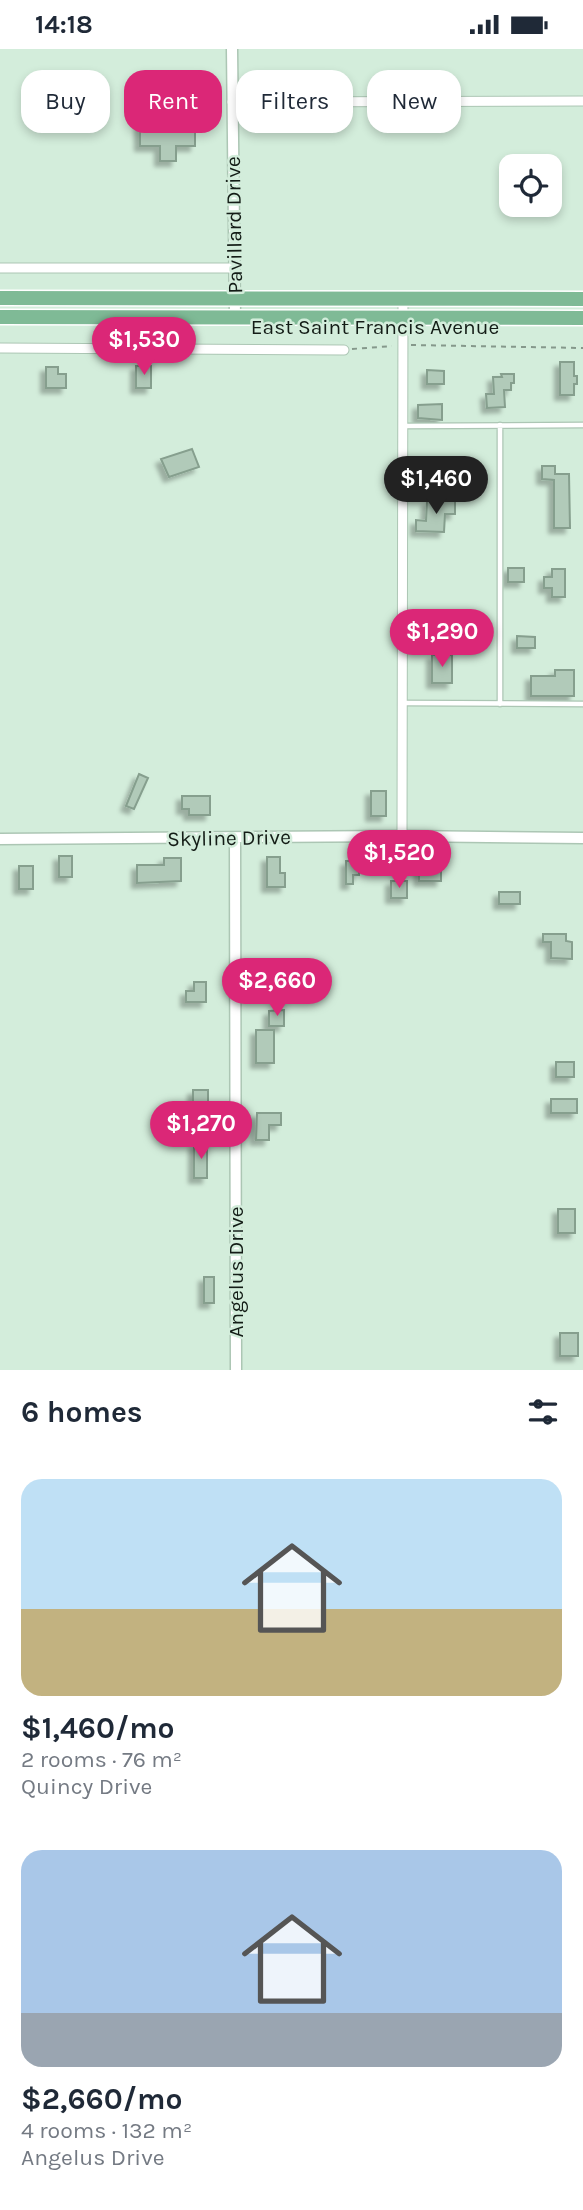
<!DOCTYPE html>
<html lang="en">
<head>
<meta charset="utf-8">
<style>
	body { margin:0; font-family:Karla,sans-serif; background:#f2f2f3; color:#1f2937; height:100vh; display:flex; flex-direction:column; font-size:26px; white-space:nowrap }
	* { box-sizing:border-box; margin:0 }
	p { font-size:23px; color:#747a83 }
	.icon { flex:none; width:38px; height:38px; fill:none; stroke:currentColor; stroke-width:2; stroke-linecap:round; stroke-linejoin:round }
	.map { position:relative; height:1321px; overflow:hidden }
	.side { display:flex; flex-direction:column; background:#fff; flex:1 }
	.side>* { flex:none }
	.guide { position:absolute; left:21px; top:21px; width:542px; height:63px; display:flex; gap:14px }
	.controls { position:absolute; left:499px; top:105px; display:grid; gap:14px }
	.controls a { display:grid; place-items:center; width:63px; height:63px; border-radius:14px; background:#fff; box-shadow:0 4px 10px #0003; font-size:35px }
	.price { position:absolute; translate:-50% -60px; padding:0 16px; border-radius:24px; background:#db2777; color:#fff; font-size:23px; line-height:46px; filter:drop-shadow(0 2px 4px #0008) }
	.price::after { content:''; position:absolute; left:50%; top:42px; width:21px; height:16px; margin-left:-10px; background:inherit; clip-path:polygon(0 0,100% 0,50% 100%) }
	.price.on { background:#222; color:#fff }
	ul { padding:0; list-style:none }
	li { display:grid; align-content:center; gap:14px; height:371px; padding:0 21px }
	li span { display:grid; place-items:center; height:217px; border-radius:21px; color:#555 }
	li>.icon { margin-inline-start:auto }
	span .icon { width:126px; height:126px; fill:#fffc; stroke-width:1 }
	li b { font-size:30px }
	h2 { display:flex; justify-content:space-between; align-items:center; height:84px; padding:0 21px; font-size:30px }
	.tag { padding:0 24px; border-radius:21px; background:#fff; box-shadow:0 4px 10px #0003; font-size:24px; line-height:63px }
	.tag.on { background:#db2777; color:#fff }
	.status { display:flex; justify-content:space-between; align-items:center; height:49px; padding:0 35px; background:#fff; direction:ltr }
	.status svg { height:19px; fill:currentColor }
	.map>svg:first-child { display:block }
	.building { fill:#b1cab9; stroke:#869f8e; stroke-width:2; filter:url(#shadow) }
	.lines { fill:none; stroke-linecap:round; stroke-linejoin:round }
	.service-casing { stroke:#acc6b4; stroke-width:7 }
	.minor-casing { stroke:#acc6b4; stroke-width:11 }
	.tertiary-casing { stroke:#acc6b4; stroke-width:13 }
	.trunk-casing { stroke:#fff; stroke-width:17 }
	.path { stroke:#85988b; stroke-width:2; stroke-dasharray:5 5; stroke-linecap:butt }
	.service { stroke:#fff; stroke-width:4.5 }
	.minor { stroke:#fff; stroke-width:9 }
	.tertiary { stroke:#fff; stroke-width:10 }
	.trunk { stroke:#7fba96; stroke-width:14 }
	.labels { text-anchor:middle; stroke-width:5; stroke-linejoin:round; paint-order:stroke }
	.street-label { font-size:21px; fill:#131c16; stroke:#d3eddb }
</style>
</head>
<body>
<div class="status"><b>14:18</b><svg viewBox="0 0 49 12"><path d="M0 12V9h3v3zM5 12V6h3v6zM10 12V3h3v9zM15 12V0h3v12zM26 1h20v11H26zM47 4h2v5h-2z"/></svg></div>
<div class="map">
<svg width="583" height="1321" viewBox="0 0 583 1321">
	<defs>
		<filter id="shadow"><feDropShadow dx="-5" dy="5" stdDeviation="2" flood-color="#0004"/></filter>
	</defs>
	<rect width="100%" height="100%" fill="#d3eddb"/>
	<!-- building -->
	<path class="building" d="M140,44H195V97H176V112H160V97H140Z
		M560,313H574V327H577V335H574V346H560Z
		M136,317H151V339H136Z
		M46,318H58V325H66V339H46Z
		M427,321L444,322V335H427Z
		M501,325H514V334H511V341H504L505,358L487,359L486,345H494L493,328H502Z
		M442,355V371L418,369V356Z
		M192,400L199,418L169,428L161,410Z
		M542,417H555V425H569L570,479H554V431L542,430Z
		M427,452H455V465H445L444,483L416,482V471L426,472Z
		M508,519H524V533H508Z
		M552,520H565V548H552V539H544V528H552Z
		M517,587L535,588V599H517Z
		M432,606H452V634H432Z
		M555,621H574V647H531V627H555Z
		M139,725L148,729L134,760L126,757Z
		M371,742H386V767H371Z
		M182,747H210V766H189V760H182Z
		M59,807H72V828H59Z
		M267,808H280V824H285V838H267Z
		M164,809H181V832L137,834V816H164Z
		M346,812H359V826H353V835H346Z
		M19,817H33V840H19Z
		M419,818H441V832H419Z
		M391,832H407V849H391Z
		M499,843H520V855H499Z
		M543,885H566V892L572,893V910L551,909V893H543Z
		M194,933H206V953H186V942H194Z
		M284,961V977H269V962Z
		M256,981H274V1014H256Z
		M556,1013H574V1028H556Z
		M193,1041H208V1072L167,1071V1060H193Z
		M551,1050H577V1064H551Z
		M257,1064H281V1076H269V1091H256Z
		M194,1095H207V1129H194Z
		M558,1160H575V1184H558Z
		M204,1228H214V1254H204Z
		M560,1284H578V1307H560Z"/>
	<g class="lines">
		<defs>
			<path id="service" d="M500,376V655
				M404,377L583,376
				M403,654L583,655"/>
			<path id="minor" d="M232,53L583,52
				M0,219H234
				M0,299L344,301
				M402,787L403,250"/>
			<path id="tertiary" d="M232,0L235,267
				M235,789L236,1321
				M0,790L402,787L583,789"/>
			<path id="trunk" d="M0,249L583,250
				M0,268L583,269"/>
		</defs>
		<!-- service casing -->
		<use href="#service" class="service-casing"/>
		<!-- minor casing -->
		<use href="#minor" class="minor-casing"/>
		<!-- tertiary casing -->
		<use href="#tertiary" class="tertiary-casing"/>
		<!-- trunk casing -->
		<use href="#trunk" class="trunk-casing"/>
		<!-- path -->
		<path class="path" d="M411,296L583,299
			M352,300L392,297"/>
		<!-- service -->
		<use href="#service" class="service"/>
		<!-- minor -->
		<use href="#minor" class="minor"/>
		<!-- tertiary -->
		<use href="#tertiary" class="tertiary"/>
		<!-- trunk -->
		<use href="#trunk" class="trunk"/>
	</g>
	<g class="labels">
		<!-- street labels -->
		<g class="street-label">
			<text transform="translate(234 176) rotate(-91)" y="7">Pavillard Drive</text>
			<text x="375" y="285">East Saint Francis Avenue</text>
			<text transform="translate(229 789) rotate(-1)" y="7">Skyline Drive</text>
			<text transform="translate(236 1223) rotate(-90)" y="7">Angelus Drive</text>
		</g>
	</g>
</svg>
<div class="controls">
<a><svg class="icon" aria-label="locate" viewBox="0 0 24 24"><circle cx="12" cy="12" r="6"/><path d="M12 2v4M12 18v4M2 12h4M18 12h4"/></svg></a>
</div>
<b class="price" style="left:144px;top:328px">$1,530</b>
<b class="price on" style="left:436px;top:467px">$1,460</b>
<b class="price" style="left:442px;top:620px">$1,290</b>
<b class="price" style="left:399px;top:841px">$1,520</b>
<b class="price" style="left:277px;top:969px">$2,660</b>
<b class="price" style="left:201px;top:1112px">$1,270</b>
<div class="guide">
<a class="tag">Buy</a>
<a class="tag on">Rent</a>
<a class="tag">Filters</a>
<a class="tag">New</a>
</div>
</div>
<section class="side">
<h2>6 homes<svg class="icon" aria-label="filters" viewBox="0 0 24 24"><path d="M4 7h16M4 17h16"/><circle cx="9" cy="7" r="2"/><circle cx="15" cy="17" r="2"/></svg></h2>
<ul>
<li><span style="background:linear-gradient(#bfe0f5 60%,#c2b280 0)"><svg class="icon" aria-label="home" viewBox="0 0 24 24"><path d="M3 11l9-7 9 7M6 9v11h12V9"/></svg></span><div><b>$1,460/mo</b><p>2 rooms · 76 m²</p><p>Quincy Drive</p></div></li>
<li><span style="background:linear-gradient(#a9c7e8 75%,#9aa5b1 0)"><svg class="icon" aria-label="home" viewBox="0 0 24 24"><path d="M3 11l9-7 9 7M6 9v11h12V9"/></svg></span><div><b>$2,660/mo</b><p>4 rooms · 132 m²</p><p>Angelus Drive</p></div></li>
</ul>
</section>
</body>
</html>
